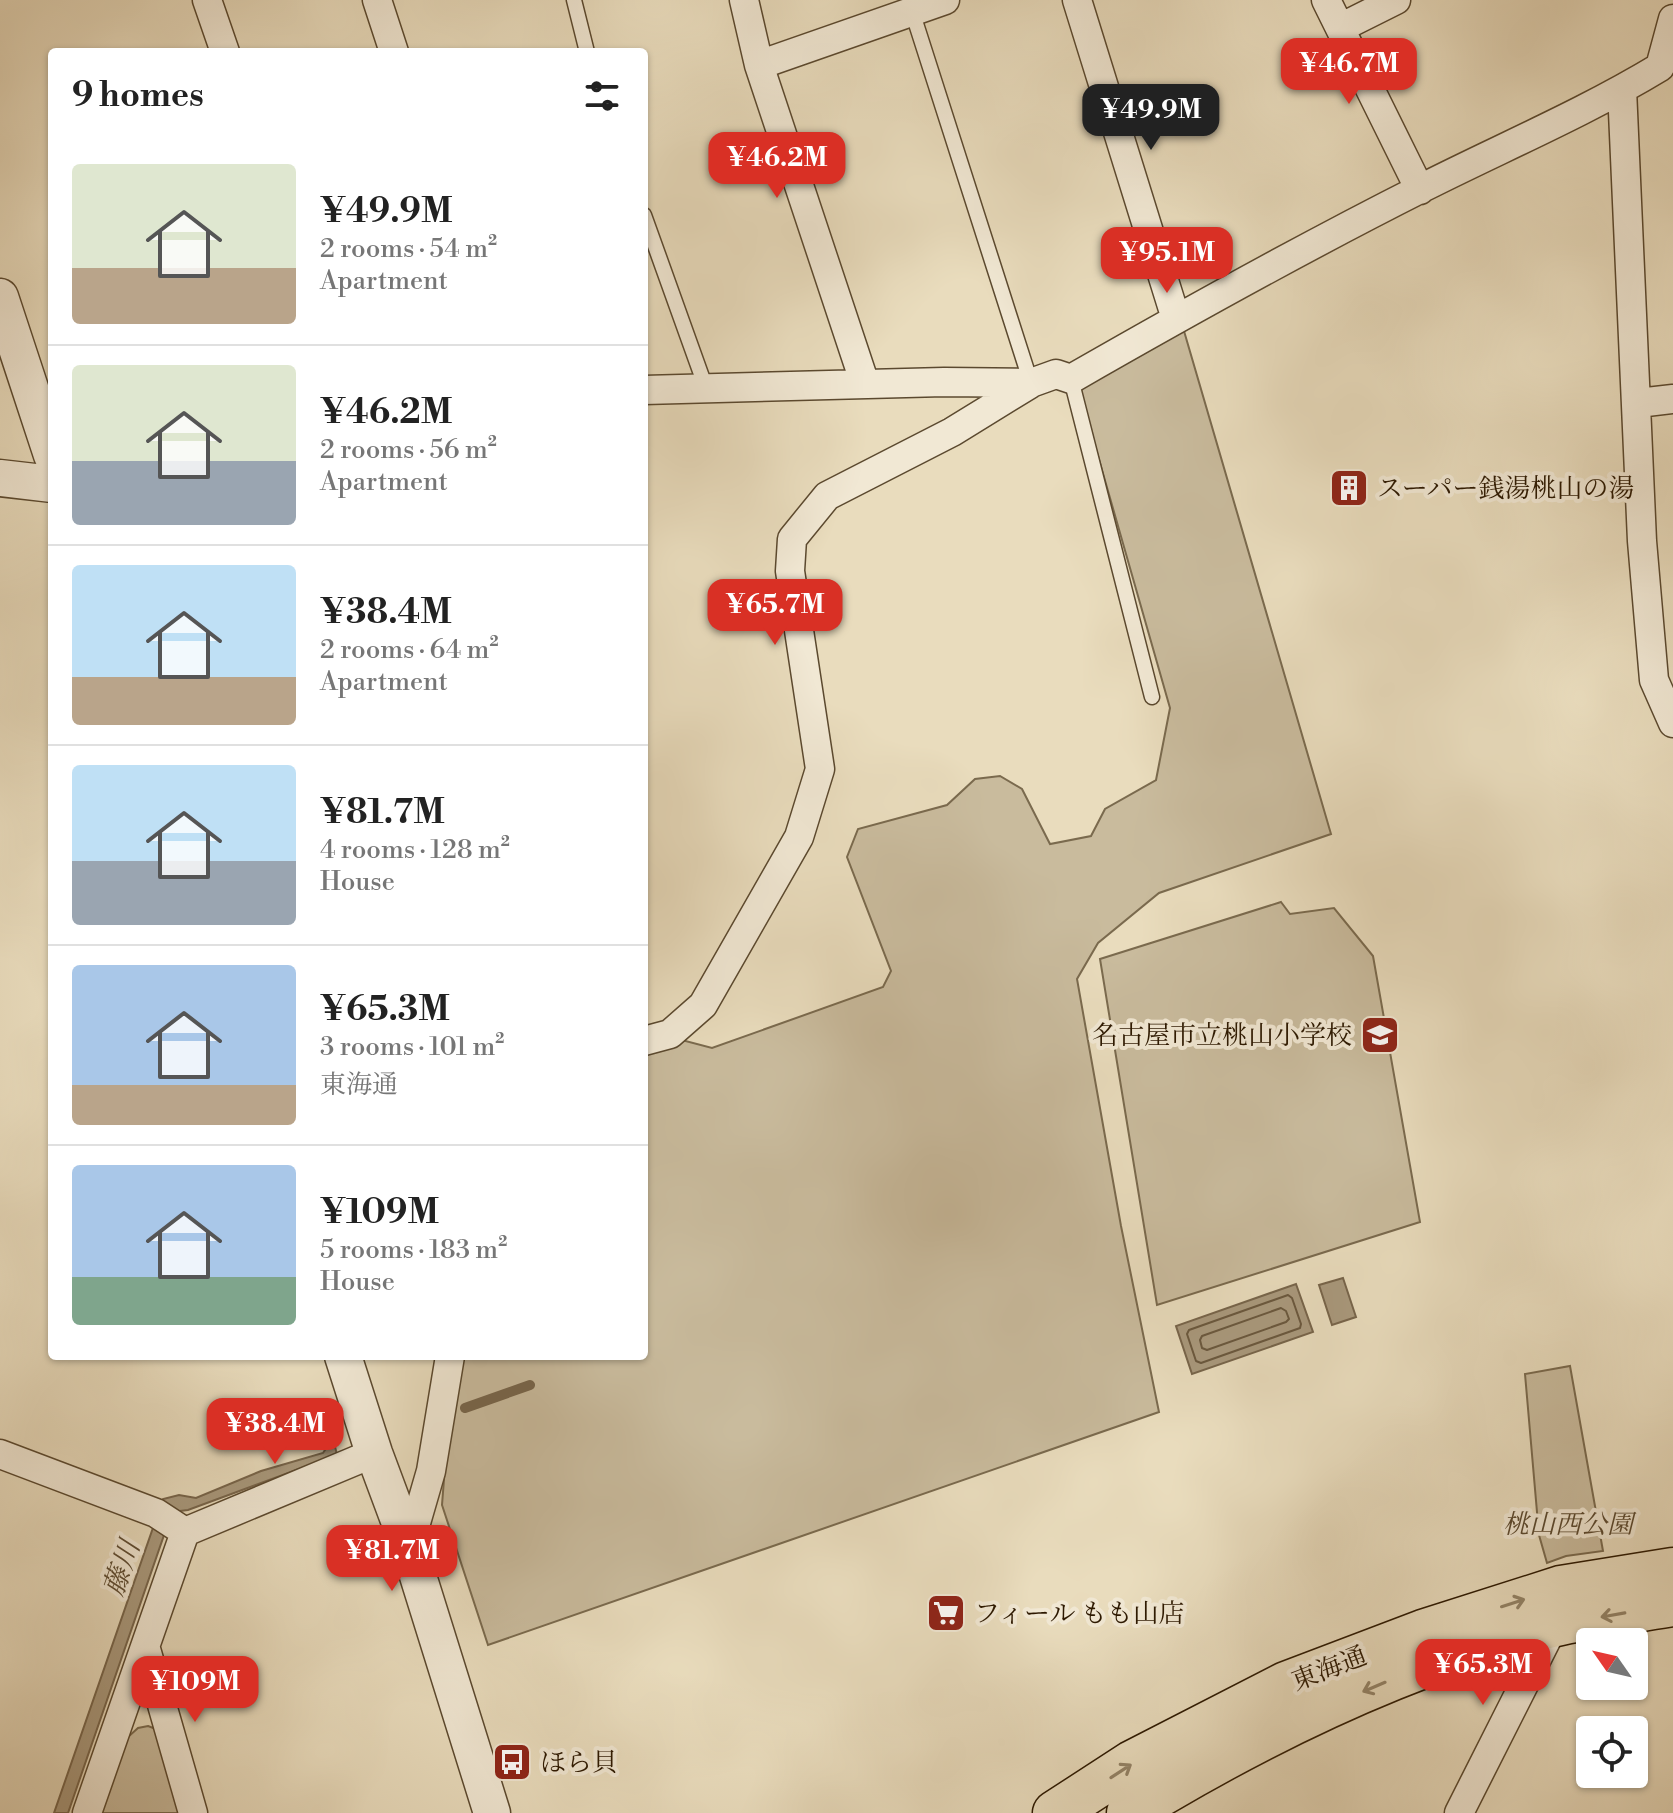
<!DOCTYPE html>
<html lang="en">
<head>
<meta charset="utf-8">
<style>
	body { margin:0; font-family:"Libre Bodoni","Noto Serif JP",serif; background:#f2f2f2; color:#222; height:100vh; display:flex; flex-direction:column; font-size:30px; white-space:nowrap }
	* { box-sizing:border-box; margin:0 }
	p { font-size:26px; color:#767676 }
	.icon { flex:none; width:44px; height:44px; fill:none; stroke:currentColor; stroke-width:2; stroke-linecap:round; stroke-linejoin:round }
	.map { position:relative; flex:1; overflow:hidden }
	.drawer { position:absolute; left:48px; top:48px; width:600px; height:1312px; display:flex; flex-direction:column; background:#fff; border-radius:8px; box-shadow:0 2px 6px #0004 }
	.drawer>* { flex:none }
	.needle { width:52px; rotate:304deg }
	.fabs { position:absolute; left:1576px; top:1628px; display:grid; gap:16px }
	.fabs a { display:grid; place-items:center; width:72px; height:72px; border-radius:8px; background:#fff; box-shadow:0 2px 6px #0004; font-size:40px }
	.price { position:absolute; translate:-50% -68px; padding:0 18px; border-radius:16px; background:#d93025; color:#fff; font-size:26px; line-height:52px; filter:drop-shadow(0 2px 4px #0008) }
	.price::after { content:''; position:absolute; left:50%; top:48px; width:24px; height:18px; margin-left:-12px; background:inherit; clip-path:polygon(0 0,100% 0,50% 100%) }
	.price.on { background:#222; color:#fff }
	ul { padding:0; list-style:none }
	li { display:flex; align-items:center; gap:24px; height:200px; padding:0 24px }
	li+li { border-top:2px solid #e0e0e0 }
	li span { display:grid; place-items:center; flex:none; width:224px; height:160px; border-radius:8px; color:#555 }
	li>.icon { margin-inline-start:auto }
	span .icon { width:96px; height:96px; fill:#fffc; stroke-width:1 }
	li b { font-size:34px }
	h2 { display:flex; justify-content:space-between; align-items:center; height:96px; padding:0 24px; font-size:34px }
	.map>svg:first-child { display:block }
	.green { fill:#c9bb9d; stroke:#7a6a4e; stroke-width:2 }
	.water { fill:#a9997d; stroke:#77654b; stroke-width:2 }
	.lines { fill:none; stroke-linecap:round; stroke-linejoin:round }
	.shore { stroke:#6a583e; stroke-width:2 }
	.stream { stroke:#77654b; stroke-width:10 }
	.service-casing { stroke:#5b492f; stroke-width:17 }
	.minor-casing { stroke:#5b492f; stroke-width:31 }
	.tertiary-casing { stroke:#5b492f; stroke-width:39 }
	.primary-casing { stroke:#2c1800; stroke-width:47 }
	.service { stroke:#f1e8d4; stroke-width:14 }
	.minor { stroke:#f1e8d4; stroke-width:28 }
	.tertiary { stroke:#f1e8d4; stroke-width:36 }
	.primary { stroke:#e9dcbd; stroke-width:44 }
	.oneway { stroke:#948468 }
	.labels { text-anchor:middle; stroke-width:8; stroke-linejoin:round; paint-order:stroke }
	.poi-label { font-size:26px; fill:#2c1800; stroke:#f1e8d4; text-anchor:start }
	.park-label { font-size:26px; font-style:italic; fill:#5b492f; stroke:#f1e8d4 }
	.street-label { font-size:26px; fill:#2c1800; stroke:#f1e8d4 }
	.water-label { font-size:28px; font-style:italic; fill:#5e4c32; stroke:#f1e8d4 }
</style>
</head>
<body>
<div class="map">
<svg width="1673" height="1813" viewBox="0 0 1673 1813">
	<rect width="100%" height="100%" fill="#e9dcbd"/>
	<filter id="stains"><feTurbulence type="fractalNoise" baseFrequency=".0025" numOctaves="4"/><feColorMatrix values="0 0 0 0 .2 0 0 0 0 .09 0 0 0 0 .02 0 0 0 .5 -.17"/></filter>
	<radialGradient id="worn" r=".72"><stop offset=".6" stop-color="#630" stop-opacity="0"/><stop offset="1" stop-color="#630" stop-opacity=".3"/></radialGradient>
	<!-- green -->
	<path class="green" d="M1184,331L1331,834L1159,893L1098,943L1077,979L1121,1226L1159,1412L488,1645L442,1505L450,1403L460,1356H644V1049L678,1039L712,1048L883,987L891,971L847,857L858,829L947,805L975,779L1000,776L1022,789L1050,844L1091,836L1105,809L1156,780L1170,708L1078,386Z
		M1281,902L1290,914L1334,908L1373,956L1420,1222L1157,1305L1100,959Z
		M1570,1366L1603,1551L1566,1556L1547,1563L1539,1535L1525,1374Z
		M148,1726L156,1729L184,1813H101L128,1737L138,1728Z"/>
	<!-- water -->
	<path class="water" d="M1343,1278L1356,1317L1332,1325L1319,1285Z
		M1296,1284L1313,1332L1192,1374L1176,1326Z
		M333,1438L337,1455L188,1510L172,1512L68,1813H54L163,1499L179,1495L196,1498L261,1471L323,1453Z"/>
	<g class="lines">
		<!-- shore -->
		<path class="shore" d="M1288,1295L1292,1298L1301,1324L1300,1328L1201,1363L1196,1361L1187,1334L1189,1330Z
			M1281,1308L1286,1311L1289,1319L1286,1322L1207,1350L1202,1348L1200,1340L1202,1336Z"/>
		<!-- stream -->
		<path class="stream" d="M465,1408L530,1385"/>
		<defs>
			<path id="service" d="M574,0L587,52
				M911,8L1031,383
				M644,215L706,388
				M1071,379L1152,697"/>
			<path id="minor" d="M207,0L225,52
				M377,0L394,52
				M744,0L759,65L865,384
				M1077,0L1176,319
				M1326,0L1420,190
				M1340,28L1396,0
				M759,65L945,0
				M1622,89L1642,541L1654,680L1673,723
				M644,390L944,382L1031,383L1056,374L1071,379C1186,313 1303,248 1422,188C1501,148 1584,113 1660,67L1673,19
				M1638,403L1673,399
				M644,1041L670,1034L703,1005L799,837L820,769L790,571L792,539L827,496L952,432L1030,384
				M0,1454L156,1513L185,1532L374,1453
				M409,1547L431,1471L450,1356
				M146,1649L193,1813
				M87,1813L185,1532
				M1459,1813L1554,1625"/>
			<path id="tertiary" d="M0,297L52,455
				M0,478L52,484
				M343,1356L374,1453L409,1547L492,1813"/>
			<path id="primary" d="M1055,1813L1132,1763L1286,1684L1423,1632L1561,1588L1673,1570
				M1129,1813C1260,1733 1403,1663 1552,1625C1592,1615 1633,1611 1673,1604"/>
		</defs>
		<!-- service casing -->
		<use href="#service" class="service-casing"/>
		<!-- minor casing -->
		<use href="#minor" class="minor-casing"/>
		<!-- tertiary casing -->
		<use href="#tertiary" class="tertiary-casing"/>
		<!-- primary casing -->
		<use href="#primary" class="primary-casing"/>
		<!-- service -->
		<use href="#service" class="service"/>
		<!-- minor -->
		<use href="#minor" class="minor"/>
		<!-- tertiary -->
		<use href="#tertiary" class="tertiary"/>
		<!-- primary -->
		<use href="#primary" class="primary"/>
	</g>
	<!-- one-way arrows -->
	<defs><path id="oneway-shaft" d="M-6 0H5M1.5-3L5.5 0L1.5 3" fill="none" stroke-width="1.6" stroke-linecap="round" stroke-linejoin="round" transform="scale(2)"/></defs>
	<g class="oneway">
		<use href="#oneway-shaft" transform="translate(1513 1603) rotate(-18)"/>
		<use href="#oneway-shaft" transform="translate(1613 1615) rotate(170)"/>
		<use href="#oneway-shaft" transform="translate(1374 1687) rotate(157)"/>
		<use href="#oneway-shaft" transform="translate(1121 1771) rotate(-33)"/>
	</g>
	<!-- icons -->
	<defs>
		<symbol id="building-square" viewBox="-11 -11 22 22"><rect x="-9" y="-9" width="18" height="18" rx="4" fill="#8f2418" stroke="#f1e8d4"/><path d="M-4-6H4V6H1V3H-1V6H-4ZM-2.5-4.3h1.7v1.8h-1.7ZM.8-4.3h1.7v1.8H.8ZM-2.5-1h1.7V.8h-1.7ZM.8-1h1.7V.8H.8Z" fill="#fff"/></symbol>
		<symbol id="school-square" viewBox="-11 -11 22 22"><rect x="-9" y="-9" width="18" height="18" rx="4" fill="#8f2418" stroke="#f1e8d4"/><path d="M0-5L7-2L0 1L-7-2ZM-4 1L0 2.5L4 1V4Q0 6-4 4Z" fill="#fff"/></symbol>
		<symbol id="supermarket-square" viewBox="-11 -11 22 22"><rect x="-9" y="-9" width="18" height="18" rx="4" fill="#8f2418" stroke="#f1e8d4"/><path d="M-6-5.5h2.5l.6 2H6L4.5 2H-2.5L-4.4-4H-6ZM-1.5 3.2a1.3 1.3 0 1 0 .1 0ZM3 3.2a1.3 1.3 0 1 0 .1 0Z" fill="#fff"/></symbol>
		<symbol id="bus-square" viewBox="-11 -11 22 22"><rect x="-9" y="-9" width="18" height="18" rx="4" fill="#8f2418" stroke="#f1e8d4"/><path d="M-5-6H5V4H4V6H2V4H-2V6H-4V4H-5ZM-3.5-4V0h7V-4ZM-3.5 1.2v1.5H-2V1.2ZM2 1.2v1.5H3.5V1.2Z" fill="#fff"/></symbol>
	</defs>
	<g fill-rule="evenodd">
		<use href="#building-square" x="1327" y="466" width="44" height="44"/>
		<use href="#school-square" x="1358" y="1013" width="44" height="44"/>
		<use href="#supermarket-square" x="924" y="1591" width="44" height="44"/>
		<use href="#bus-square" x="490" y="1740" width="44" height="44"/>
	</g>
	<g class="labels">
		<!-- poi labels -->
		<g class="poi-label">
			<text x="1377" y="497">スーパー銭湯桃山の湯</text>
			<text x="1352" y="1044" text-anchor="end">名古屋市立桃山小学校</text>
			<text x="974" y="1622">フィール もも山店</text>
			<text x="540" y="1771">ほら貝</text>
		</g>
		<!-- park labels -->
		<g class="park-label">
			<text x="1568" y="1533">桃山西公園</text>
		</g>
		<!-- street labels -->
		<g class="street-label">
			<text transform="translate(1329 1668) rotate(-21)" y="9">東海通</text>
		</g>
		<!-- water labels -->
		<g class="water-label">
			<text transform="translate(121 1568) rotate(-71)" y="10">藤川</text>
		</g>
	</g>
	<rect width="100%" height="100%" filter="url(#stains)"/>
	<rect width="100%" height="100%" fill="url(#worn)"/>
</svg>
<div class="fabs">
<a><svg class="needle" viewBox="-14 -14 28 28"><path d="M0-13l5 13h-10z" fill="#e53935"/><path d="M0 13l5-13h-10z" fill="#767676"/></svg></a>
<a><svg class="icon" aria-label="locate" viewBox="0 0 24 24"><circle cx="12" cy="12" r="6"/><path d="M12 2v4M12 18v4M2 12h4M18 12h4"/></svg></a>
</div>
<b class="price" style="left:1349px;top:106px">¥46.7M</b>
<b class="price on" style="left:1151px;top:152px">¥49.9M</b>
<b class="price" style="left:777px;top:200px">¥46.2M</b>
<b class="price" style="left:1167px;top:295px">¥95.1M</b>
<b class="price" style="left:775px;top:647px">¥65.7M</b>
<b class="price" style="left:275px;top:1466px">¥38.4M</b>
<b class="price" style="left:392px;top:1593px">¥81.7M</b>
<b class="price" style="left:1483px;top:1707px">¥65.3M</b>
<b class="price" style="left:195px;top:1724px">¥109M</b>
<section class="drawer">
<h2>9 homes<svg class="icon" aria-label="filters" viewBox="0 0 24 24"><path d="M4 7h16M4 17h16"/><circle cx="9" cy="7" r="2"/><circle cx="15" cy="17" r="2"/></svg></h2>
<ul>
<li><span style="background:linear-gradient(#dfe7d0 65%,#b9a48a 0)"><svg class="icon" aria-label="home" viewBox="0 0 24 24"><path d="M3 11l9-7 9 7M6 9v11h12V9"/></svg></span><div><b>¥49.9M</b><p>2 rooms · 54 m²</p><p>Apartment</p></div></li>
<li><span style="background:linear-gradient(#dfe7d0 60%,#9aa5b1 0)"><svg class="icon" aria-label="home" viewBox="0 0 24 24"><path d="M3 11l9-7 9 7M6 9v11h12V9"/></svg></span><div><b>¥46.2M</b><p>2 rooms · 56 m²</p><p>Apartment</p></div></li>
<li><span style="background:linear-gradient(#bfe0f5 70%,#b9a48a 0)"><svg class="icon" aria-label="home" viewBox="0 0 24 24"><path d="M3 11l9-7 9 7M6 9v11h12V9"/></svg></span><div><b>¥38.4M</b><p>2 rooms · 64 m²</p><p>Apartment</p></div></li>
<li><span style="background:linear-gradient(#bfe0f5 60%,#9aa5b1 0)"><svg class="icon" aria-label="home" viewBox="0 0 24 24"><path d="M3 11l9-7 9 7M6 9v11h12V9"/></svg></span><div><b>¥81.7M</b><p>4 rooms · 128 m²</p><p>House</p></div></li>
<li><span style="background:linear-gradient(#a9c7e8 75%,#b9a48a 0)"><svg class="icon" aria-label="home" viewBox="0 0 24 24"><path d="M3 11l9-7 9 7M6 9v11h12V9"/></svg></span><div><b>¥65.3M</b><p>3 rooms · 101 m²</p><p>東海通</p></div></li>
<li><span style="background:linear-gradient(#a9c7e8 70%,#7fa58c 0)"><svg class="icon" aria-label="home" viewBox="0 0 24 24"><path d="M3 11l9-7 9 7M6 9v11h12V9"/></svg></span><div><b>¥109M</b><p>5 rooms · 183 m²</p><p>House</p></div></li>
</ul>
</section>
</div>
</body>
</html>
